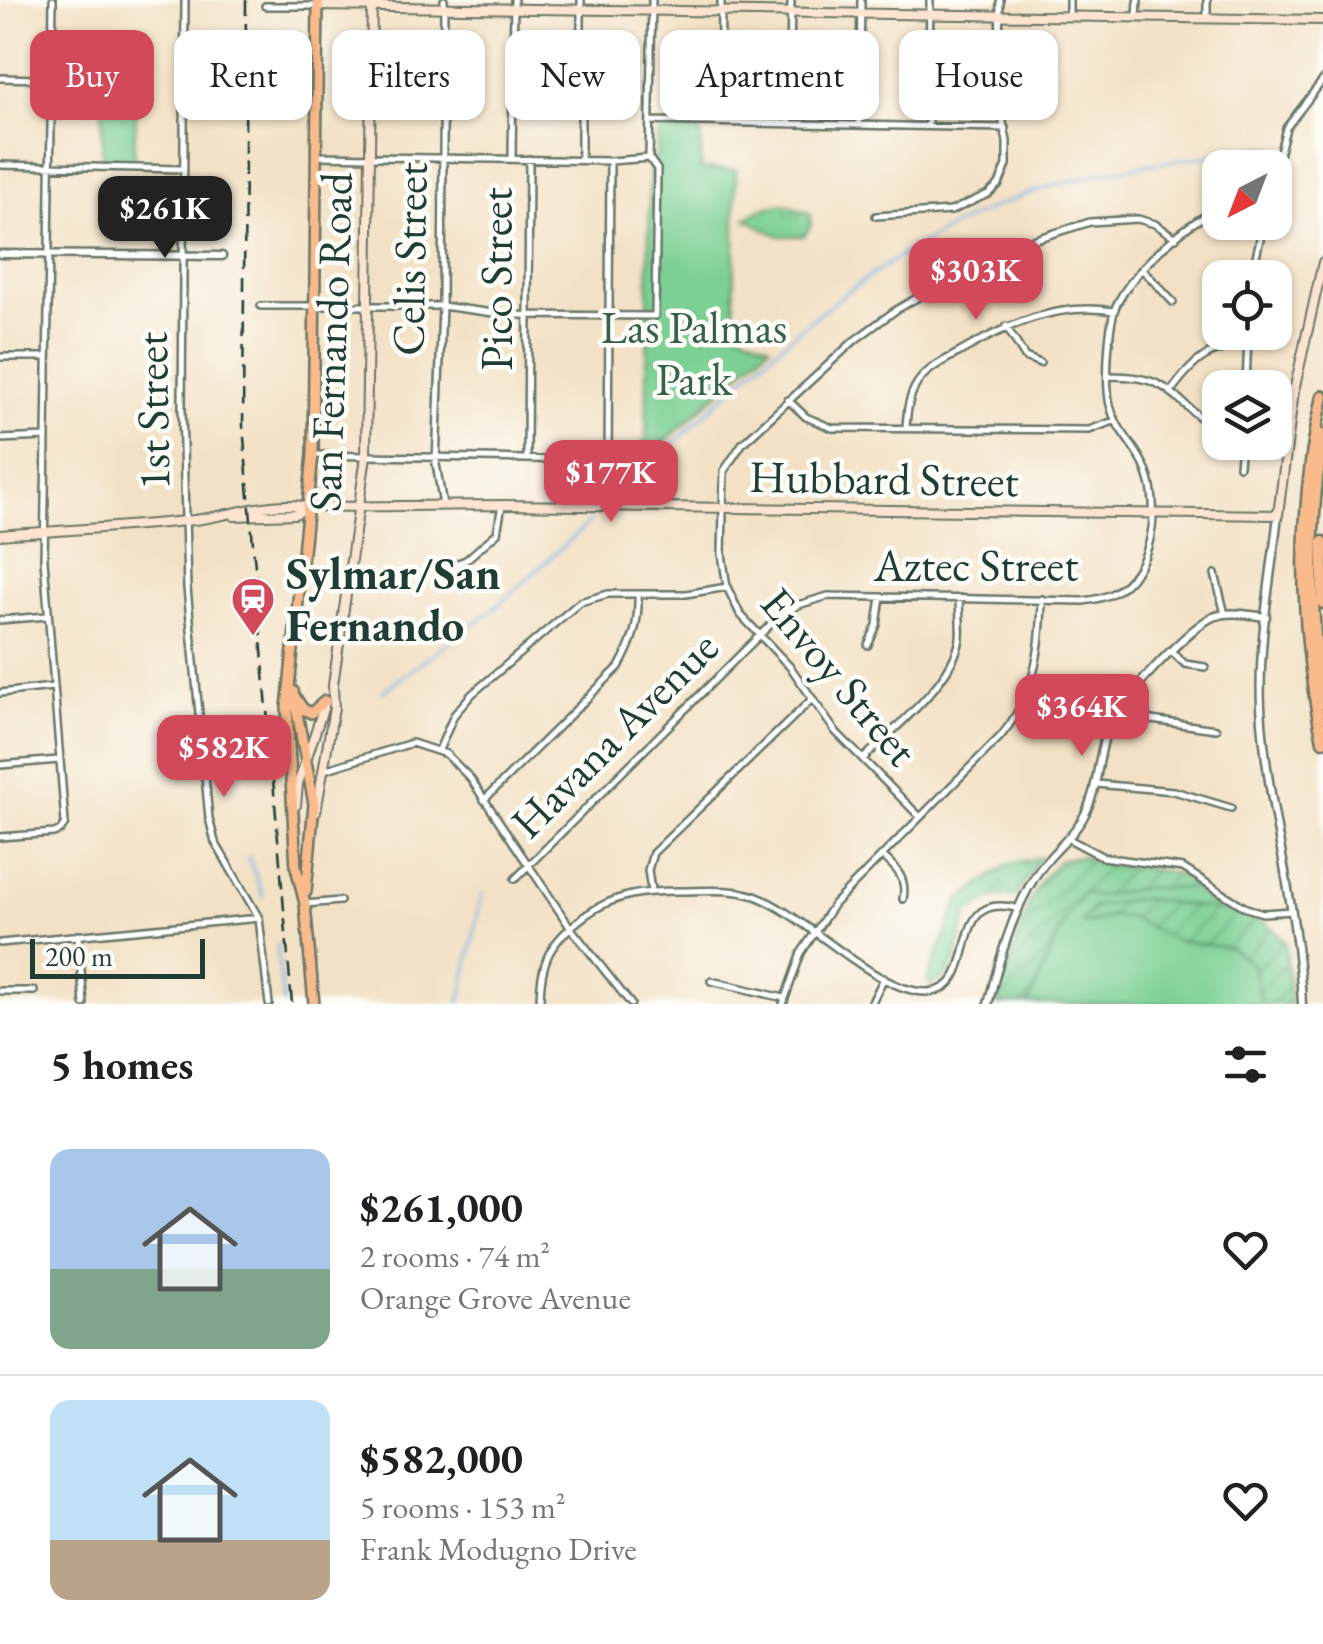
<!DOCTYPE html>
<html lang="en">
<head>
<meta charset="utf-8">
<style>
	body { margin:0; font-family:"EB Garamond",serif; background:#f2f2f2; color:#202124; height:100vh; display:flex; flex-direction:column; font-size:38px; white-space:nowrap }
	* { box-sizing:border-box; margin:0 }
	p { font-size:32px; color:#757577 }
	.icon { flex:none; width:55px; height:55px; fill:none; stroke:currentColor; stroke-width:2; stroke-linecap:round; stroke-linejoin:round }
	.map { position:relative; height:1004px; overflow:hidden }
	.side { display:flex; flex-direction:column; background:#fff; flex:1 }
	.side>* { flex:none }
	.hud { position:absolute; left:30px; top:30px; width:1265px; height:90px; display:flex; gap:20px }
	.needle { width:65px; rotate:222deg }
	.controls { position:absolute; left:1202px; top:150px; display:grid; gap:20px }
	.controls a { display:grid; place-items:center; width:90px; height:90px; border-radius:20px; background:#fff; box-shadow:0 2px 8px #0004; font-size:50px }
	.scale { position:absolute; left:30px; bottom:25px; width:175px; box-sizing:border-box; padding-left:10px; border:5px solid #1f3d34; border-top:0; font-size:28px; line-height:35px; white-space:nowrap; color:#1f3d34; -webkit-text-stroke:8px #fdfcf7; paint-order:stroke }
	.price { position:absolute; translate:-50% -85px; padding:0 22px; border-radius:20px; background:#d1495b; color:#fff; font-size:32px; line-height:65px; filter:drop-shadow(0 2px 5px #0008) }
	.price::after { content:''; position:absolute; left:50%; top:60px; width:30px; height:22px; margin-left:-15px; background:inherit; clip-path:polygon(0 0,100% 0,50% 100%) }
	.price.selected { background:#222; color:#fff }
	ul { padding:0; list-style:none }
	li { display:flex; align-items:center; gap:30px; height:250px; padding:0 50px }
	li+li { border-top:2px solid #e0e0e0 }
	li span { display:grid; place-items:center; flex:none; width:280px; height:200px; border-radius:20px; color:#555 }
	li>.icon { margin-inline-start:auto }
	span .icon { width:120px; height:120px; fill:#fffc; stroke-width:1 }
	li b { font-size:42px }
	h2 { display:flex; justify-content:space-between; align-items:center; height:120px; padding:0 50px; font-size:42px }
	.tag { padding:0 35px; border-radius:20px; background:#fff; box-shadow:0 2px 8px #0004; font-size:35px; line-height:90px }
	.tag.selected { background:#d1495b; color:#fff }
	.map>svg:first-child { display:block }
	.grass { fill:url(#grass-tufts); stroke:#4d8664; stroke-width:2.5 }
	.park { fill:#7bd094; stroke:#4d8664; stroke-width:2.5 }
	.garden { fill:url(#garden-furrows); stroke:#4d8664; stroke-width:2.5 }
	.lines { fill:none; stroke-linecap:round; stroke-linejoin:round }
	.stream { stroke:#76b3e8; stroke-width:2.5 }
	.minor-casing { stroke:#697667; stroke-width:10 }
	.tertiary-casing { stroke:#697667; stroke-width:11 }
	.secondary-casing { stroke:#697667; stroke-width:12 }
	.primary-casing { stroke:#697667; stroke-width:14 }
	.motorway-casing { stroke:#697667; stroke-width:15 }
	.minor { stroke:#fff; stroke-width:5 }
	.tertiary { stroke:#fff; stroke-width:6 }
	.secondary { stroke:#fde4d1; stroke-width:8 }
	.primary { stroke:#fabb8c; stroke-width:9 }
	.motorway { stroke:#fabb8c; stroke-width:10 }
	.rail { stroke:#1f3d34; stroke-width:2.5; stroke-dasharray:15 8; stroke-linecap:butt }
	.labels { text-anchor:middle; stroke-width:9; stroke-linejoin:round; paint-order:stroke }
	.street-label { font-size:45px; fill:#1f3d34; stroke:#fdfcf7 }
	.park-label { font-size:45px; fill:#36624c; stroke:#fdfcf7 }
	.poi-label { font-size:45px; font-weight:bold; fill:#1f3d34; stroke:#fdfcf7; text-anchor:start }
</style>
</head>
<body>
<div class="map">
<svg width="1323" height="1004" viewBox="0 0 1323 1004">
	<defs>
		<pattern id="grass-tufts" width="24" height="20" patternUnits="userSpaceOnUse" patternTransform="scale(2.5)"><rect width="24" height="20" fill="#7bd094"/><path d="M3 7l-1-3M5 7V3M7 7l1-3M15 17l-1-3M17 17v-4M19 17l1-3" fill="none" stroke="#64aa7a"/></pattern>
		<pattern id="garden-furrows" width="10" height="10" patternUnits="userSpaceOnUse" patternTransform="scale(2.5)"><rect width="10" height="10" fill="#7bd094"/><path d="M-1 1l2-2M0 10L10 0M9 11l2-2" fill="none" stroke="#64aa7a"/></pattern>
	</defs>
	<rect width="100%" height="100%" fill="#fdfcf7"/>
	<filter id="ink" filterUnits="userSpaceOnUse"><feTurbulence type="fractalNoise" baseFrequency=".01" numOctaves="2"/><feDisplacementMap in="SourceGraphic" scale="20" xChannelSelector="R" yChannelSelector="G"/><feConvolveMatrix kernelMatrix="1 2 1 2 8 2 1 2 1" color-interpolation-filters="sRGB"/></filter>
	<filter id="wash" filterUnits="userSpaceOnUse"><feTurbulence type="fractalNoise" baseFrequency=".0048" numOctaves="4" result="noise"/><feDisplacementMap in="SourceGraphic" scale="40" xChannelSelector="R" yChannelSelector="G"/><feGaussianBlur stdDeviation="2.25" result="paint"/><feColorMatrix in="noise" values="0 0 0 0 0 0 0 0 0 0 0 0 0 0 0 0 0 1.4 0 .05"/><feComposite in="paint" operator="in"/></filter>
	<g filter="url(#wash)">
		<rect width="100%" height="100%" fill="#f3e1c5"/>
		<!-- grass -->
		<path class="grass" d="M783,204L810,214L811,225L804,236H779L746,219L762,209Z
			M1041,857L1016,896L993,898L968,913C958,938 961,978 929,985L928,978L959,901L1009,864Z"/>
		<!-- park -->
		<path class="park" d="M134,83H137L134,161H102L103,86L125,91Z
			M659,130H701V169L736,170L734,329L770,345L641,464L636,453L646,439L650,167L656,157Z
			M1082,856C1117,875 1159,862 1193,882V888L1221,910L1259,920L1285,942L1290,1004H996L1030,901L1042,879L1059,860Z"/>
		<!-- garden -->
		<path class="garden" d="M1082,856C1117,875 1159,861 1193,882V888H1146L1097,896L1083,892L1066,917L1028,1004H996L1030,901L1042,879L1059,860Z
			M1142,898L1237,913L1259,920L1272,928L1285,942L1290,1004H1261L1254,965L1230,948L1175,940L1129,917L1111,916L1086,924L1082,922L1094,907Z"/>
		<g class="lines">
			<!-- stream -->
			<path class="stream" d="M621,493C754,370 867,246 1045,188C1117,165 1196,159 1271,147
				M382,692L495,608L591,521
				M248,856L263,896
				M277,945L283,1004
				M460,1004L482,893"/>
		</g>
	</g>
	<g filter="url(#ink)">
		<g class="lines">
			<defs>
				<path id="minor" d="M185,0L182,410L187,588L209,818L215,842L259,918L269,1004
					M581,0V159
					M265,6H317
					M1069,16V0
					M1137,17L1138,0
					M1207,17V0
					M0,78L125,81
					M651,121L1005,128
					M720,122L721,0
					M789,124L791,0
					M859,125L861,0
					M928,126L930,0
					M318,156L610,161L649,158
					M512,159L514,0
					M0,165L183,169
					M1275,171L1286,128L1323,80
					M876,216L951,211L988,194L999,184L1007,165V141L998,98L1000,0
					M1143,270L1173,302
					M1251,278L1264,222
					M261,306H442L508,315L655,316L657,169L649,158L652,0
					M1006,326L1025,357L1040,363
					M0,357H47
					M1110,376C1179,376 1171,404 1220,430
					M1246,388L1248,332
					M1172,390C1197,356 1209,350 1250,342
					M788,400L806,417L832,428L1089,430L1114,421
					M906,428C907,409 909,392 922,377C932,366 947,359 960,352C1009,324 1057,302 1114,311
					M0,439L46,437
					M313,455L638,461
					M527,458L529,159
					M608,460L610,161
					M1239,466L1241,442
					M443,505L436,464L442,306L444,0
					M455,564L466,560L497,533L502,505
					M1215,574L1225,614
					M0,620L47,616
					M868,645L877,625L881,597
					M1172,652L1185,664L1205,667
					M0,693L52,687
					M1123,702L1151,720L1216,729
					M439,750L454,715L472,694L580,602L608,594H686L727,587
					M863,759C893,729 954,682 960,638C961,625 959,611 959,598
					M0,765L59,760
					M324,770L412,743L446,754L470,778L570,927L631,1004
					M1096,784L1174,791L1231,808
					M484,800L619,667C633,642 639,623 638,594
					M920,817L835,731L791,668L740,614L727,587L722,554L724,471L742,444L855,340L896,310L953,277L1020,244L1090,222L1138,219L1155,224L1176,238
					M0,837L54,833L61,830L65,823L44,560L53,0
					M1069,839L1103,857L1183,868L1246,908L1263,913L1292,911
					M882,855C897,869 907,878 903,899
					M515,879L773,622L798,605L828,596L1083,601C1093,600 1104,598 1113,593C1152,573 1162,509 1146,470C1137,446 1116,432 1110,405C1105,384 1108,326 1116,306C1132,272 1185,222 1220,209
					M651,891L648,870L653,853L812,699
					M305,904L340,901
					M78,935L84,1004
					M0,943L259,918
					M711,981L784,998
					M0,991H34
					M540,1004C540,958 551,941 586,915C615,894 645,891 680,891C704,891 732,888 755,896C805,914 876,993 927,992C986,991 942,887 1019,909
					M783,1004L801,953L834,904L1000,737C1035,696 1041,650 1042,599
					M871,1004L884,978"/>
				<path id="tertiary" d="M0,254L222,256
					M1278,515C1271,578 1258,643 1261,706C1266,806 1298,904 1302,1004
					M988,1004C999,962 1012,912 1036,875C1050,853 1072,839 1084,816C1099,788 1097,756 1108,727C1118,703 1189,627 1213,617C1230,610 1248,615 1266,617"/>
				<path id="secondary" d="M318,6L1323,20
					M235,516L295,514L309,507
					M0,535C65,530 130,527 194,520C232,516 271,499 309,507L502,505L1278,515L1294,391L1323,262
					M296,805L298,784L325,703
					M316,812L334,708L333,685L366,456L372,0"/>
				<path id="primary" d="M293,691L314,804L306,892
					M295,697L303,709L311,713L325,701
					M314,1004L305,904L296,867L287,708L313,455L318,0"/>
				<path id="motorway" d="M1323,396C1297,510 1299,626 1323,741
					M1323,435C1308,525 1309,613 1323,703
					M1323,542V603"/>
			</defs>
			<!-- minor casing -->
			<use href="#minor" class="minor-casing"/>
			<!-- tertiary casing -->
			<use href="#tertiary" class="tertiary-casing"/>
			<!-- secondary casing -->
			<use href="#secondary" class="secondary-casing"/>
			<!-- primary casing -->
			<use href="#primary" class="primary-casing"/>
			<!-- motorway casing -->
			<use href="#motorway" class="motorway-casing"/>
			<!-- minor -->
			<use href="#minor" class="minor"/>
			<!-- tertiary -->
			<use href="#tertiary" class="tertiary"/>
			<!-- secondary -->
			<use href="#secondary" class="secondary"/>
			<!-- primary -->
			<use href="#primary" class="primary"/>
			<!-- motorway -->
			<use href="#motorway" class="motorway"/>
			<!-- rail -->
			<path class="rail" d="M246,0L243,426L292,1004"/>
		</g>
	</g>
	<!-- icons -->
	<defs>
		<symbol id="station-pin" viewBox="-11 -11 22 30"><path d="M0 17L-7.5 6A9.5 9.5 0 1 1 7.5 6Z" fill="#d1495b" stroke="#fdfcf7"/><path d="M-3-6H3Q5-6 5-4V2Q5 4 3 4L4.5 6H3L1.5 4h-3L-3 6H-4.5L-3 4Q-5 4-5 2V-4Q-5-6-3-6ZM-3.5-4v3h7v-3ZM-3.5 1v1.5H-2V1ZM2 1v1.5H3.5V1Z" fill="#fff"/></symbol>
	</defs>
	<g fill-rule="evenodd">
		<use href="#station-pin" x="228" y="574" width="50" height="68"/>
	</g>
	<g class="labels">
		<!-- street labels -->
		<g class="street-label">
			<text transform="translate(409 259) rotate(-89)" y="16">Celis Street</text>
			<text transform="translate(496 279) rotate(-90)" y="16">Pico Street</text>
			<text transform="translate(330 342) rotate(-88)" y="16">San Fernando Road</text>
			<text transform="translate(152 411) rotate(-91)" y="16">1st Street</text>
			<text transform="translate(884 478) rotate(1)" y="16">Hubbard Street</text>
			<text x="976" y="581">Aztec Street</text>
			<text transform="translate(840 676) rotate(50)" y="16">Envoy Street</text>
			<text transform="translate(614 734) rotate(-45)" y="16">Havana Avenue</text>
		</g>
		<!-- park labels -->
		<g class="park-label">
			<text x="694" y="343">Las Palmas<tspan x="694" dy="52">Park</tspan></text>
		</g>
		<!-- poi labels -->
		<g class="poi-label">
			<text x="286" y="589">Sylmar/San<tspan x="286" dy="52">Fernando</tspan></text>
		</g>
	</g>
</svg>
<div class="controls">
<a><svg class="needle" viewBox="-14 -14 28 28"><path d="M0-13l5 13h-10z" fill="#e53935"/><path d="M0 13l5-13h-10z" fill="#757577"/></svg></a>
<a><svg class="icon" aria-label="locate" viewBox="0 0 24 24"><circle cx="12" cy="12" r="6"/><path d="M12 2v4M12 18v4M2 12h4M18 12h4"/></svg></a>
<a><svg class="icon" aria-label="layers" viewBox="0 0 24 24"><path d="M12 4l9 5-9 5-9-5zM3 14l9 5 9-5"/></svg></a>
</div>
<div class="scale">200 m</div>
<b class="price selected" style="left:165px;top:261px">$261K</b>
<b class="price" style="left:976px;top:323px">$303K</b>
<b class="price" style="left:611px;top:525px">$177K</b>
<b class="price" style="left:1082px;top:759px">$364K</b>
<b class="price" style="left:224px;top:800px">$582K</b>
<div class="hud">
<a class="tag selected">Buy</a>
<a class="tag">Rent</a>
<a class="tag">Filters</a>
<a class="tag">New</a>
<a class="tag">Apartment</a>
<a class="tag">House</a>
</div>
</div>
<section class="side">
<h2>5 homes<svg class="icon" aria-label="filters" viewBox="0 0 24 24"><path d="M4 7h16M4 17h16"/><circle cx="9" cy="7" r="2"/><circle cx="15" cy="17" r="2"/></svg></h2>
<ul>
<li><span style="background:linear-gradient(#a9c7e8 60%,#7fa58c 0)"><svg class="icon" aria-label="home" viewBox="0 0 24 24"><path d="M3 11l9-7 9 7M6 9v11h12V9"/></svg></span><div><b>$261,000</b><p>2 rooms · 74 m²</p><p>Orange Grove Avenue</p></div><svg class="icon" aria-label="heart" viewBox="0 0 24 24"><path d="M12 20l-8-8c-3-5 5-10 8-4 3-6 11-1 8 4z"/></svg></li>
<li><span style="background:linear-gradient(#bfe0f5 70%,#b9a48a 0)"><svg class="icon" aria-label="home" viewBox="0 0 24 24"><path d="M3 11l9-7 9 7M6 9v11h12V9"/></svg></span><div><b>$582,000</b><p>5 rooms · 153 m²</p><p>Frank Modugno Drive</p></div><svg class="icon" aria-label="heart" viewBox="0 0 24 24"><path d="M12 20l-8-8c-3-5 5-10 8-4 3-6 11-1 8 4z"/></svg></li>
</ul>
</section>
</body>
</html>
